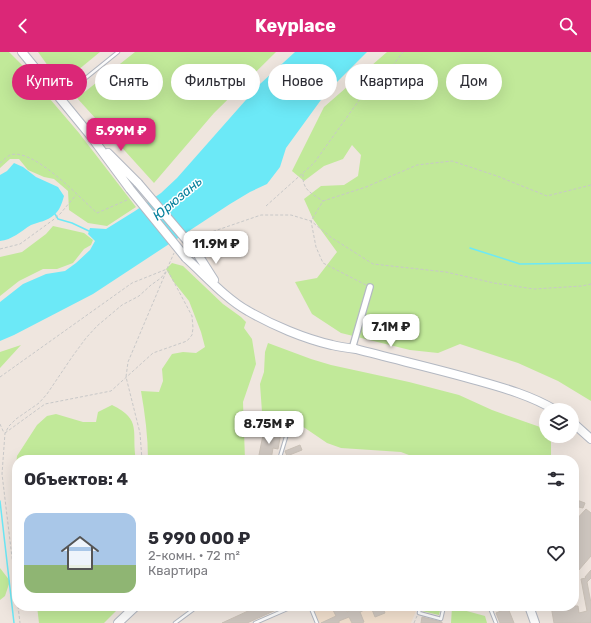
<!DOCTYPE html>
<html lang="ru">
<head>
<meta charset="utf-8">
<style>
	body { margin:0; font-family:Rubik,sans-serif; background:#f2f2f3; color:#2b2b33; height:100vh; display:flex; flex-direction:column; font-size:15px; white-space:nowrap }
	* { box-sizing:border-box; margin:0 }
	p { font-size:13px; color:#7c7c81 }
	.icon { flex:none; width:22px; height:22px; fill:none; stroke:currentColor; stroke-width:2; stroke-linecap:round; stroke-linejoin:round }
	.map { position:relative; flex:1; overflow:hidden }
	.drawer { position:absolute; left:12px; top:403px; width:567px; height:156px; display:flex; flex-direction:column; background:#fff; border-radius:16px; box-shadow:0 4px 16px #0002 }
	.drawer>* { flex:none }
	.banner { position:absolute; left:12px; top:12px; width:567px; height:36px; display:flex; gap:8px }
	.buttons { position:absolute; left:539px; top:351px; display:grid; gap:8px }
	.buttons a { display:grid; place-items:center; width:40px; height:40px; border-radius:50%; background:#fff; box-shadow:0 4px 16px #0002; font-size:20px }
	.price { position:absolute; translate:-50% -34px; padding:0 9px; border-radius:8px; background:#fff; color:#222; font-size:13px; line-height:26px; filter:drop-shadow(0 1px 2px #0008) }
	.price::after { content:''; position:absolute; left:50%; top:24px; width:12px; height:9px; margin-left:-6px; background:inherit; clip-path:polygon(0 0,100% 0,50% 100%) }
	.price.selected { background:#db2777; color:#fff }
	ul { padding:0; list-style:none }
	li { display:flex; align-items:center; gap:12px; height:100px; padding:0 12px }
	li span { display:grid; place-items:center; flex:none; width:112px; height:80px; border-radius:12px; color:#555 }
	li>.icon { margin-inline-start:auto }
	span .icon { width:48px; height:48px; fill:#fffc; stroke-width:1 }
	li b { font-size:17px }
	h2 { display:flex; justify-content:space-between; align-items:center; height:48px; padding:0 12px; font-size:17px }
	.chip { padding:0 14px; border-radius:18px; background:#fff; box-shadow:0 4px 16px #0002; font-size:14px; line-height:36px }
	.chip.selected { background:#db2777; color:#fff }
	header { display:flex; justify-content:space-between; align-items:center; height:52px; padding:0 12px; background:#db2777; color:#fff; font-size:18px; font-weight:700 }
	.map>svg:first-child { display:block }
	.education { fill:#f2e0ce }
	.green { fill:#c1e999 }
	.water { fill:#6ce9f7 }
	.lines { fill:none; stroke-linecap:round; stroke-linejoin:round }
	.stream { stroke:#6ce9f7; stroke-width:1.5 }
	.building { fill:#cfc7c0; stroke:#cbc2b8 }
	.lane-casing { stroke:#b3b8c2; stroke-width:4.5 }
	.street-casing { stroke:#b3b8c2; stroke-width:8 }
	.secondary-casing { stroke:#b3b8c2; stroke-width:10 }
	.path { stroke:#c8c8c8; stroke-width:1; stroke-dasharray:3 2; stroke-linecap:butt }
	.lane { stroke:#fff; stroke-width:2.5 }
	.street { stroke:#fff; stroke-width:5.5 }
	.secondary { stroke:#fff; stroke-width:8 }
	.secondary-bridge-casing { stroke:#b3b8c2; stroke-width:10; stroke-linecap:butt }
	.secondary-bridge { stroke:#fff; stroke-width:8 }
	.labels { text-anchor:middle; stroke-width:3; stroke-linejoin:round; paint-order:stroke }
	.water-label { font-size:13px; font-style:italic; fill:#05809c; stroke:#fff }
</style>
</head>
<body>
<header><svg class="icon" aria-label="back" viewBox="0 0 24 24"><path d="M15 5l-7 7 7 7"/></svg>Keyplace<svg class="icon" aria-label="search" viewBox="0 0 24 24"><circle cx="10" cy="10" r="6"/><path d="M15 15l6 6"/></svg></header>
<div class="map">
<svg width="591" height="571" viewBox="0 0 591 571">
	<rect width="100%" height="100%" fill="#efe6df"/>
	<!-- education -->
	<path class="education" d="M313,554H418L411,571H319L314,561Z"/>
	<!-- green -->
	<path class="green" d="M0,0H9L31,22L38,33L79,81L136,155L107,174L88,171L69,158L68,139L54,127L44,125L28,118L19,107H10L0,116Z
		M38,0H100L61,32Z
		M135,0H276L214,61L154,131L77,46Z
		M387,0H591V349L558,329L518,311L460,292L438,301L410,298L341,281L312,262L295,230L317,226L337,200L313,167L304,147L321,134L344,133L358,124L361,103L352,93L343,107L324,114L304,129L292,119L324,55Z
		M53,174L84,181L93,188L91,193L84,197L73,211L57,217H43L19,229L0,244V205L22,200L46,182Z
		M172,211L183,214L223,252L241,265L246,270L244,276L252,287L256,312L243,350L245,408H148C148,385 145,362 141,339L159,340L163,329L162,317L172,302L183,300L196,301L205,295L201,280L189,249L173,229L166,217Z
		M268,291L311,307L331,313L409,330L459,343L492,358L540,375L551,390V405L538,408H422L401,400L341,396L327,391L305,376L289,368L271,362L262,360L260,332L264,320L265,300Z
		M21,293L0,316V300Z
		M112,353C143,368 131,380 136,408H17V460L12,437L15,420L17,404L37,373L47,364L56,362L83,370H96L98,360Z
		M0,516L10,529L5,544L0,548Z
		M37,554H121L104,571H39Z
		M423,554H441L439,563L422,559Z
		M452,555L485,564L487,571H451Z"/>
	<!-- water -->
	<path class="water" d="M295,0H367L326,41L286,96L280,115L267,132L250,140L230,152L93,242L14,283L0,289V250L23,232L46,222L65,219L76,211L90,198L95,189L88,182L90,176L106,177L135,159L161,141L177,126L260,32Z
		M14,111L23,115L36,125L58,135L64,144C62,151 60,158 54,163C47,169 39,170 31,173C21,179 12,188 0,189V123L7,119Z"/>
	<g class="lines">
		<!-- stream -->
		<path class="stream" d="M55,162L58,167L72,171L91,180
			M470,196L520,212L591,211
			M0,449L14,571"/>
	</g>
	<!-- building -->
	<path class="building" d="M264,378L281,381L278,397L273,396L271,408H258Z
		M300,393L302,398L287,404L285,399Z
		M574,447L585,451L583,456L574,454Z
		M586,457L591,461V504L578,519L574,516V470Z
		M591,518V526L587,530L591,551V571H554L551,554H578L579,561L587,559L581,527L586,526L585,525Z
		M259,554H285L247,571H222Z
		M337,554H344L347,560L360,554H382L385,561L375,565L371,555L360,560L364,570L362,571H352L349,565L339,569V571H321L336,564L332,556Z
		M508,556L514,571H500L496,561Z
		M422,565L442,570V571H421Z"/>
	<g class="lines">
		<defs>
			<path id="lane" d="M61,46L118,0
				M279,408L286,385
				M310,554L317,571
				M420,554L419,561L441,567L444,554
				M480,554L490,556
				M496,554L490,556L496,571
				M175,571L198,554
				M255,571L294,554"/>
			<path id="street" d="M352,297L370,235"/>
			<path id="secondary" d="M22,0L90,83L130,137
				M108,101L138,131
				M195,198L214,228
				M186,206C205,223 226,247 248,259C272,273 305,287 332,293C340,295 348,296 356,297C397,308 438,317 479,329C504,336 532,344 555,358
				M572,370L591,387
				M529,554L535,571
				M118,571L136,554"/>
		</defs>
		<!-- lane casing -->
		<use href="#lane" class="lane-casing"/>
		<!-- street casing -->
		<use href="#street" class="street-casing"/>
		<!-- secondary casing -->
		<use href="#secondary" class="secondary-casing"/>
		<!-- path -->
		<path class="path" d="M0,111C3,109 6,105 10,103C33,95 80,146 97,161L127,148V146
			M303,122C302,138 311,141 323,149
			M266,154L314,111L360,47L387,21L403,0
			M194,186L261,163H291L311,169L332,186L373,212L446,220L494,231L534,237L582,234L591,232
			M0,197L20,192L53,168L60,162L76,143
			M366,233L323,211L316,195L311,169L323,149L366,135L417,113L452,109L497,124L547,144L591,133
			M0,325L132,231L167,217L174,201
			M0,372L4,381
			M5,381L45,352L111,339L153,301L187,289L192,283L193,276L192,264L167,217
			M142,408L140,381L126,325L128,310L166,220
			M17,547L2,422L5,381L9,374L16,367L39,351L47,342L72,305L86,286L97,274L122,253L139,244L151,233L161,226L167,218
			M18,554L20,571
			M414,571L417,564"/>
		<!-- lane -->
		<use href="#lane" class="lane"/>
		<!-- street -->
		<use href="#street" class="street"/>
		<!-- secondary -->
		<use href="#secondary" class="secondary"/>
		<defs>
			<path id="secondary-bridge" d="M138,131L195,198
				M130,137L186,206"/>
		</defs>
		<!-- secondary-bridge casing -->
		<use href="#secondary-bridge" class="secondary-bridge-casing"/>
		<!-- secondary-bridge -->
		<use href="#secondary-bridge" class="secondary-bridge"/>
	</g>
	<g class="labels">
		<!-- water labels -->
		<g class="water-label">
			<text transform="translate(177 146) rotate(-40)" y="5">Юрюзань</text>
		</g>
	</g>
</svg>
<div class="buttons">
<a><svg class="icon" aria-label="layers" viewBox="0 0 24 24"><path d="M12 4l9 5-9 5-9-5zM3 14l9 5 9-5"/></svg></a>
</div>
<b class="price selected" style="left:121px;top:100px">5.99M ₽</b>
<b class="price" style="left:216px;top:213px">11.9M ₽</b>
<b class="price" style="left:391px;top:296px">7.1M ₽</b>
<b class="price" style="left:269px;top:393px">8.75M ₽</b>
<div class="banner">
<a class="chip selected">Купить</a>
<a class="chip">Снять</a>
<a class="chip">Фильтры</a>
<a class="chip">Новое</a>
<a class="chip">Квартира</a>
<a class="chip">Дом</a>
</div>
<section class="drawer">
<h2>Объектов: 4<svg class="icon" aria-label="filters" viewBox="0 0 24 24"><path d="M4 7h16M4 17h16"/><circle cx="9" cy="7" r="2"/><circle cx="15" cy="17" r="2"/></svg></h2>
<ul>
<li><span style="background:linear-gradient(#a9c7e8 65%,#8fb573 0)"><svg class="icon" aria-label="home" viewBox="0 0 24 24"><path d="M3 11l9-7 9 7M6 9v11h12V9"/></svg></span><div><b>5 990 000 ₽</b><p>2-комн. · 72 m²</p><p>Квартира</p></div><svg class="icon" aria-label="heart" viewBox="0 0 24 24"><path d="M12 20l-8-8c-3-5 5-10 8-4 3-6 11-1 8 4z"/></svg></li>
</ul>
</section>
</div>
</body>
</html>
